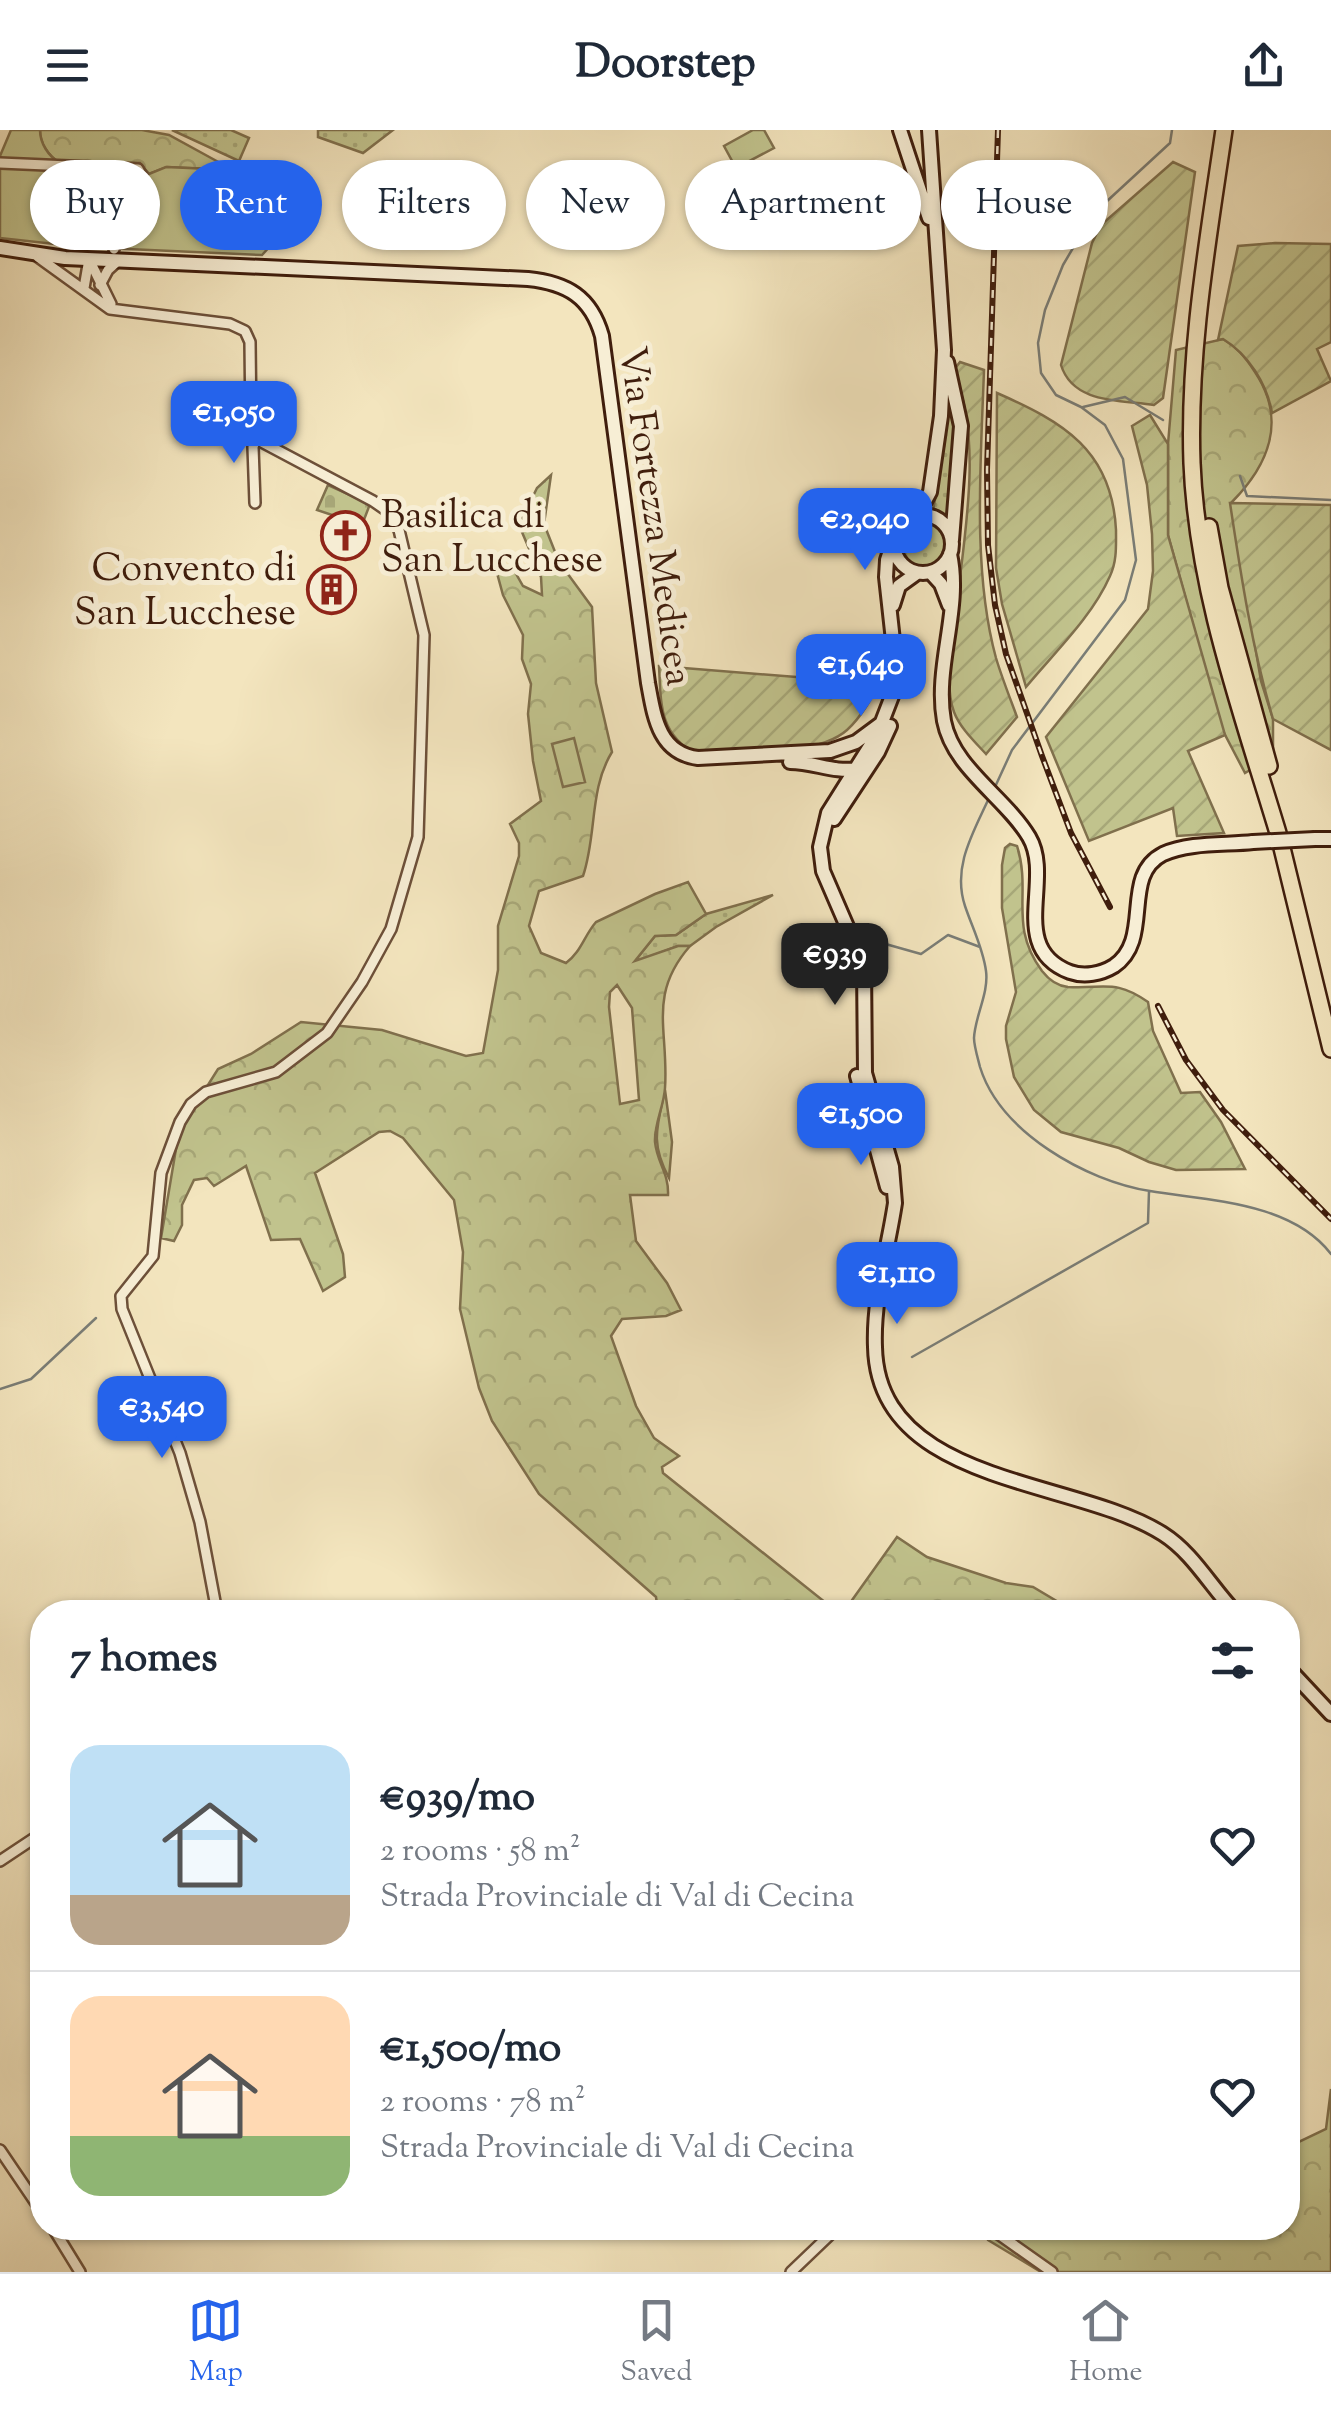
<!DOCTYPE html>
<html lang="en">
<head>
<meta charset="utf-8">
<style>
	body { margin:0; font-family:"Sorts Mill Goudy",serif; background:#f2f2f3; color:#1f2937; height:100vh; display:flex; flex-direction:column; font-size:38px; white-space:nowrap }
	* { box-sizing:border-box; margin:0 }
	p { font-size:32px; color:#747a83 }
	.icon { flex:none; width:55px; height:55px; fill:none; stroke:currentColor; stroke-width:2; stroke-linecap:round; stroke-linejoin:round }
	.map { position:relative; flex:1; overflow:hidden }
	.side { position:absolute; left:30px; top:1470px; width:1270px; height:640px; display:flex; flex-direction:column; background:#fff; border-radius:40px; box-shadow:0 2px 8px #0004 }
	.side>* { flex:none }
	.guide { position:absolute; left:30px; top:30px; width:1272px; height:90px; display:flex; gap:20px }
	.price { position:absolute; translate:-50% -85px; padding:0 22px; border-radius:20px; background:#2563eb; color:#fff; font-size:32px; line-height:65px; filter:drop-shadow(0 2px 5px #0008) }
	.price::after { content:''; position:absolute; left:50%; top:60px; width:30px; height:22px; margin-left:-15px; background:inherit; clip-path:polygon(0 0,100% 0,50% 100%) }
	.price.current { background:#222; color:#fff }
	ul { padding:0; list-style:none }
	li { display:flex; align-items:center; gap:30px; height:250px; padding:0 40px }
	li+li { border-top:2px solid #e0e1e3 }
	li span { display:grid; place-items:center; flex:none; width:280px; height:200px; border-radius:30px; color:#555 }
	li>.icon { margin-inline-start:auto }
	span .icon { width:120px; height:120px; fill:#fffc; stroke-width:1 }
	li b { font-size:42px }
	h2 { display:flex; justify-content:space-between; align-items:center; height:120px; padding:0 40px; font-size:42px }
	.tag { padding:0 35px; border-radius:45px; background:#fff; box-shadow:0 2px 8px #0004; font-size:35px; line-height:90px }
	.tag.current { background:#2563eb; color:#fff }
	header { display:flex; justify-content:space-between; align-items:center; height:130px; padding:0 40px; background:#fff; font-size:45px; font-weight:700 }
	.dock { display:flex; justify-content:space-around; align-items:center; height:140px; border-top:2px solid #e0e1e3; background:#fff; font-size:28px; color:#747a83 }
	.dock a { display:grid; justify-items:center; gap:5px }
	.dock .current { color:#2563eb }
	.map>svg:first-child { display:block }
	.grass { fill:url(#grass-dots); stroke:#80704d; stroke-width:2.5 }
	.forest { fill:url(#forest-crowns); stroke:#80704d; stroke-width:2.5; fill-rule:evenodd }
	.cemetery { fill:url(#cemetery-stones); stroke:#80704d; stroke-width:2.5 }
	.park { fill:#c1c38d; stroke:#80704d; stroke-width:2.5 }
	.garden { fill:url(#garden-furrows); stroke:#80704d; stroke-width:2.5 }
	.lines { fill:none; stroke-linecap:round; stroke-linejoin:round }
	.stream { stroke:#7a7d76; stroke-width:2.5 }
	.street-casing { stroke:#6d5039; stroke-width:14 }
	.secondary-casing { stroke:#401e0d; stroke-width:18 }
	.highway-casing { stroke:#401e0d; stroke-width:20 }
	.street { stroke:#f7eed5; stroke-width:9 }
	.secondary { stroke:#f7eed5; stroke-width:12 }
	.highway { stroke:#f3e5be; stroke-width:15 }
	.rail-casing { stroke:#401e0d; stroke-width:6 }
	.rail { stroke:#f7eed5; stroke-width:2.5; stroke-dasharray:8; stroke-linecap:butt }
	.secondary-bridge-casing { stroke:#401e0d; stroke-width:18; stroke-linecap:butt }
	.secondary-bridge { stroke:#f7eed5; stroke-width:12 }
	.labels { text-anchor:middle; stroke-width:10; stroke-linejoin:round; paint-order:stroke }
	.poi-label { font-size:38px; fill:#401e0d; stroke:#f7eed5; text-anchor:start }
	.street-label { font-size:38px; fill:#401e0d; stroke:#f7eed5 }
</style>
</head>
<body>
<header><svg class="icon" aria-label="menu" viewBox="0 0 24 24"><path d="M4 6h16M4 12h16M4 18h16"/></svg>Doorstep<svg class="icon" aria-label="share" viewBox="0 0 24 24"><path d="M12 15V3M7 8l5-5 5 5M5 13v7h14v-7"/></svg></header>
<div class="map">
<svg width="1331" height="2142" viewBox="0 0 1331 2142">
	<defs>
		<pattern id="grass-dots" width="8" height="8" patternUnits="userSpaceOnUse" patternTransform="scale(2.5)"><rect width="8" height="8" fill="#c1c38d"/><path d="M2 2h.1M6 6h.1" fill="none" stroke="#a7a778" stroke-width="1.8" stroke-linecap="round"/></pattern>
		<pattern id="forest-crowns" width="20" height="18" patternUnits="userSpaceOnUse" patternTransform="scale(2.5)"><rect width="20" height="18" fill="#c1c38d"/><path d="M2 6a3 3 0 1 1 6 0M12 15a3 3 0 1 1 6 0" fill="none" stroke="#a7a778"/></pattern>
		<pattern id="cemetery-stones" width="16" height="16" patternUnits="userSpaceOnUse" patternTransform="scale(2.5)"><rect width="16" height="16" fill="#c1c38d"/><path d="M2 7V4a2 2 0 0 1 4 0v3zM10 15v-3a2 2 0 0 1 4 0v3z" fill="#a7a778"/></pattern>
		<pattern id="garden-furrows" width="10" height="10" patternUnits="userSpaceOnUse" patternTransform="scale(2.5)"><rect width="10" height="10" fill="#c1c38d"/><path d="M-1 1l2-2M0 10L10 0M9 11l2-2" fill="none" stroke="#a7a778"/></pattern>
	</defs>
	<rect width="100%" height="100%" fill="#f3e5be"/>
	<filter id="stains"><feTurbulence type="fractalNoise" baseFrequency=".002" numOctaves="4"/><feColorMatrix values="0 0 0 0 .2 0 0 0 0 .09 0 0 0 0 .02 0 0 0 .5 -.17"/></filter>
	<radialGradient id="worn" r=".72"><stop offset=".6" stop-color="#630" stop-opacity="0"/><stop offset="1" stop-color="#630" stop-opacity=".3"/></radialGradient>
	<!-- grass -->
	<path class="grass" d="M172,0H231L249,8L239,31Z
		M318,0H393L363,23L318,7Z
		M947,259L956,310L948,390L933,381L944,316Z
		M901 415a22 22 0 1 1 44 0a22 22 0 1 1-44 0Z
		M773,765L716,797L690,816H678L633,833L655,806L676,805L706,784Z
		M665,960L672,1012L669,1048C650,1013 657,997 665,960Z"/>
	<!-- forest -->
	<path class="forest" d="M40,0H142L169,5L233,40L167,37L149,44L139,33H60C48,26 40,13 40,0Z
		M1223,209C1238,218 1245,227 1255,242C1287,290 1269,335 1231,373L1261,551L1273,589V626L1245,643L1222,599L1168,405V314L1176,220Z
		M551,345L544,394L559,432L592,477L596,553L612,622C589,659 597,705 583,746L539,761L529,796L541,823L566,833C581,822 584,806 596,792L655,764L688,752L706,784L676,805L655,806L635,831L678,816H690C647,865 669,901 665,958C664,976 654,994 655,1012C657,1033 669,1043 668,1065H630L636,1111L667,1153L681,1180L666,1186L622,1189L611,1206L636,1276L654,1308L679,1326L662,1337L663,1343L836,1481L845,1480L897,1407L927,1427L1006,1453L1033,1457L1075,1482H658L656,1467L539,1364L492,1291L479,1258L460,1179L463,1122L454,1070L403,1008L390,1001L379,1002L315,1043L343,1124L345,1147L323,1161L300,1109L271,1110L246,1036L214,1056L207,1048L194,1050L182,1075V1095L174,1111L161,1108L179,1001L218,939L251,924L301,892L382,900L466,926L483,923L498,840V796L519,726V713L510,694L541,671L533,631L528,584L531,554L522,529L523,505L503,465L497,443L511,435L523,456L542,465L541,447L519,395L537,358ZM617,855L632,878L639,970L620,974L609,877L610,862Z
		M1331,1959V2142H1041L988,2110L986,2098H1288V2017L1326,1999Z"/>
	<!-- cemetery -->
	<path class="cemetery" d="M328,355L370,374L362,395L317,380Z"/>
	<!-- park -->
	<path class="park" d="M11,0H40C40,13 48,26 60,33H140L149,44L166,37L233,40L282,65L284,71L272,114L262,125L82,117L0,108V26Z
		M753,0H764L774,18L736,38L724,16Z
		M574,608L585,652L563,657L552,614Z"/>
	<!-- garden -->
	<path class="garden" d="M1173,32L1195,42L1163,268L1154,275C1121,270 1073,274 1061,235L1092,113L1101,95Z
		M1275,113L1331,114V212L1317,219L1331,251L1272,283C1267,254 1248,224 1223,209L1218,210L1238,116Z
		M960,232L984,240C981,330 972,441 996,528C1002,548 1010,568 1017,587L986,624C975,612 960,598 954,582C945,557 951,524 954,498C961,422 986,312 953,241Z
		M997,263C1063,292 1112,320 1116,400C1116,416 1117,431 1110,446C1092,487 1054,523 1026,557L1002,474L996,438Z
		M1150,285L1168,314V405L1225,605L1188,621L1224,703L1177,706L1173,678L1089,711L1046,607L1148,479L1153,441L1152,404L1147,355L1132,296Z
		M1230,373L1331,375V620L1273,589C1252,518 1241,446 1230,373Z
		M659,536L872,553L889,536C877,557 865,584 847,600C816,628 736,621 696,624C659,604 661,574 659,536Z
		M1010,714L1017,716C1032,763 1008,795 1042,841C1049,850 1057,856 1068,857C1105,859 1115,849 1148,872L1153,901L1181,963L1200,962L1221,992L1245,1039L1176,1040L1149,1032L1119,1018L1061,1002L1034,980L1014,947L1006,909V896L1016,862L1002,778V735L1005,718Z"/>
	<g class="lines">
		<!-- stream -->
		<path class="stream" d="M1083,277L1125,267L1163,290
			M1240,346L1247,366L1331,370
			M995,657L1012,620L1125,470L1136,430L1123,329L1105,295L1081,277L1056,265L1041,243L1038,213L1045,180L1063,135L1093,84L1170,13L1172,0
			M989,668C973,703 952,737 965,776C972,797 983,818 986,841C989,863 975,886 974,908C974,916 978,929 980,937C1000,1002 1086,1051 1150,1061C1210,1071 1291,1072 1331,1124
			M882,813L921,824L948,805L980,817
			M912,1227L1148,1093L1149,1061
			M0,1259L31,1249L96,1188"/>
		<defs>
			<path id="street" d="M0,33L138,39L142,46L140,54L114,119
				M38,127L110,179L230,194L245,201L250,212L251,297L256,309L253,317L255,373
				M89,129L111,174
				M100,155L108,140L119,130
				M84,158L89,129
				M217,1482L200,1392L180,1323L122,1179L121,1166L153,1126L161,1043L180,992L191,974L206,962L276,942L327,903L362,852L391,799L418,707L424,505L399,400L386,380L373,371L256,309
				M0,1731L42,1703
				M0,2020L42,2082
				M53,2098L80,2142
				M978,2098L997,2103L1052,2142
				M791,2142L837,2098"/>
			<path id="secondary" d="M900,0L929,88
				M0,118L65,128L528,149C567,153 591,167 602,206L648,553C654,585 658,623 698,628L830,621L856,612L883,592
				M947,232L961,296L952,410
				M894 414a29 29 0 1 1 58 0a29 29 0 1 1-58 0Z
				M910,389L923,375L930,362L941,286L944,220L929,0
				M895,406L887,430L886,447L898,556
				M950,424C962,479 934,536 944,591C953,638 1005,667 1029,707C1054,749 1007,818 1070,842C1084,847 1101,844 1114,836C1154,809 1120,746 1163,724C1189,712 1226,715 1253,712
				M931,443L941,454L949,475
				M893,475L899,456L917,443
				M897,553L877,605L828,683L820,717L823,741L864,836L865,943L892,1037L895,1073C888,1120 873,1168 875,1217C878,1356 1076,1348 1163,1404C1193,1423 1211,1457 1235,1482
				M790,632C815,632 833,643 858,639
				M834,689L878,622L890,596
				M1315,709H1331
				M857,946L887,1057
				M1288,1538L1331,1584"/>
			<path id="highway" d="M1224,0C1208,110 1188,221 1192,333C1197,460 1242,583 1278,703
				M1209,397L1220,458L1269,636
				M1282,718L1331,919"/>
		</defs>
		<!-- street casing -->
		<use href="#street" class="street-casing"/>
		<!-- secondary casing -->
		<use href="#secondary" class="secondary-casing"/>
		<!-- highway casing -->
		<use href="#highway" class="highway-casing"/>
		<!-- street -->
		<use href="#street" class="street"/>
		<!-- secondary -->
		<use href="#secondary" class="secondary"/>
		<!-- highway -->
		<use href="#highway" class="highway"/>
		<defs>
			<path id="rail" d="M998,0L987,340L988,415L995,475L1006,524L1042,626L1071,703L1110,777
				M1158,876L1186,930L1223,980L1331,1089"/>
		</defs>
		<!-- rail casing -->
		<use href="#rail" class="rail-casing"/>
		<!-- rail -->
		<use href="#rail" class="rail"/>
		<defs>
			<path id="secondary-bridge" d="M1253,712L1315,709"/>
		</defs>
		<!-- secondary-bridge casing -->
		<use href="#secondary-bridge" class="secondary-bridge-casing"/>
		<!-- secondary-bridge -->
		<use href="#secondary-bridge" class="secondary-bridge"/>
	</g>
	<!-- icons -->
	<defs>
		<symbol id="church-ring" viewBox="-11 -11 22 22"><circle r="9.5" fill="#f7eed5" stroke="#8f2418" stroke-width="1.5"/><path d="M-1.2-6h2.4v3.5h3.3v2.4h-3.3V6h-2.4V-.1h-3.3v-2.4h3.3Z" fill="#8f2418"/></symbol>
		<symbol id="building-ring" viewBox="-11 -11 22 22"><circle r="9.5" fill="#f7eed5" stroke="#8f2418" stroke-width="1.5"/><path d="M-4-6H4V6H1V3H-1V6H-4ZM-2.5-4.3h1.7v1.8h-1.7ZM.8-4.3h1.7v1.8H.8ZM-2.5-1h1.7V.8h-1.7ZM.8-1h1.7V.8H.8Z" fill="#8f2418"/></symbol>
	</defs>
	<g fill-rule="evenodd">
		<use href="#church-ring" x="318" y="378" width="55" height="55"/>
		<use href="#building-ring" x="304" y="432" width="55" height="55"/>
	</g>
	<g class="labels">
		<!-- poi labels -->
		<g class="poi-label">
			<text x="381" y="397">Basilica di<tspan x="381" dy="44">San Lucchese</tspan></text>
			<text x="296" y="450" text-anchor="end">Convento di<tspan x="296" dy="44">San Lucchese</tspan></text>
		</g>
		<!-- street labels -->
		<g class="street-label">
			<text transform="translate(657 386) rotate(82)" y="13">Via Fortezza Medicea</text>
		</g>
	</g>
	<rect width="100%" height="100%" filter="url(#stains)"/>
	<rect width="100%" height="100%" fill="url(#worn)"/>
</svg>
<b class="price" style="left:234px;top:336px">€1,050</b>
<b class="price" style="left:865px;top:443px">€2,040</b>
<b class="price" style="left:861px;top:589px">€1,640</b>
<b class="price current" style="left:835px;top:878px">€939</b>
<b class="price" style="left:861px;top:1038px">€1,500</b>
<b class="price" style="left:897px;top:1197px">€1,110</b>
<b class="price" style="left:162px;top:1331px">€3,540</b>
<div class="guide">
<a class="tag">Buy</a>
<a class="tag current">Rent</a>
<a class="tag">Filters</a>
<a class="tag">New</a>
<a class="tag">Apartment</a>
<a class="tag">House</a>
</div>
<section class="side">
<h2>7 homes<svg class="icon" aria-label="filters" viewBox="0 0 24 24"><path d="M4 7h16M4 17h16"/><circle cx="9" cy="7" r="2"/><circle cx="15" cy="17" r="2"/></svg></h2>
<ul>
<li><span style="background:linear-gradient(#bfe0f5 75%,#b9a48a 0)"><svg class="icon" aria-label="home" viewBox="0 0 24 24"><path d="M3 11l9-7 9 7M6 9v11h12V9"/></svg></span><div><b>€939/mo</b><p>2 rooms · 58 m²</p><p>Strada Provinciale di Val di Cecina</p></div><svg class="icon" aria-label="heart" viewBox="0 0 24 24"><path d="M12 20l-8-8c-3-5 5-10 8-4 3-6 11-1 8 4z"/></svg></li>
<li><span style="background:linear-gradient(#ffd9b3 70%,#8fb573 0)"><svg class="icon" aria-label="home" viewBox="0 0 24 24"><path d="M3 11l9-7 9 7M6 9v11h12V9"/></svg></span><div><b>€1,500/mo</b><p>2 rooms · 78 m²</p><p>Strada Provinciale di Val di Cecina</p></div><svg class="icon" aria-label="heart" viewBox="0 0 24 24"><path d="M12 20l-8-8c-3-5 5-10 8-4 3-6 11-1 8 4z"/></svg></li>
</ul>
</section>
</div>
<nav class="dock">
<a class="current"><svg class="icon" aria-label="map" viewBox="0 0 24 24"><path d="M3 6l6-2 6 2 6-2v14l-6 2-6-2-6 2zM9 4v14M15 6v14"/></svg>Map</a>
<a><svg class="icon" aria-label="saved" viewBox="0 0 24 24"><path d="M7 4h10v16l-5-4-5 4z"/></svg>Saved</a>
<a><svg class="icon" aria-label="home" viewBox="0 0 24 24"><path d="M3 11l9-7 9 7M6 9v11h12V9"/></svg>Home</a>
</nav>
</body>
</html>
